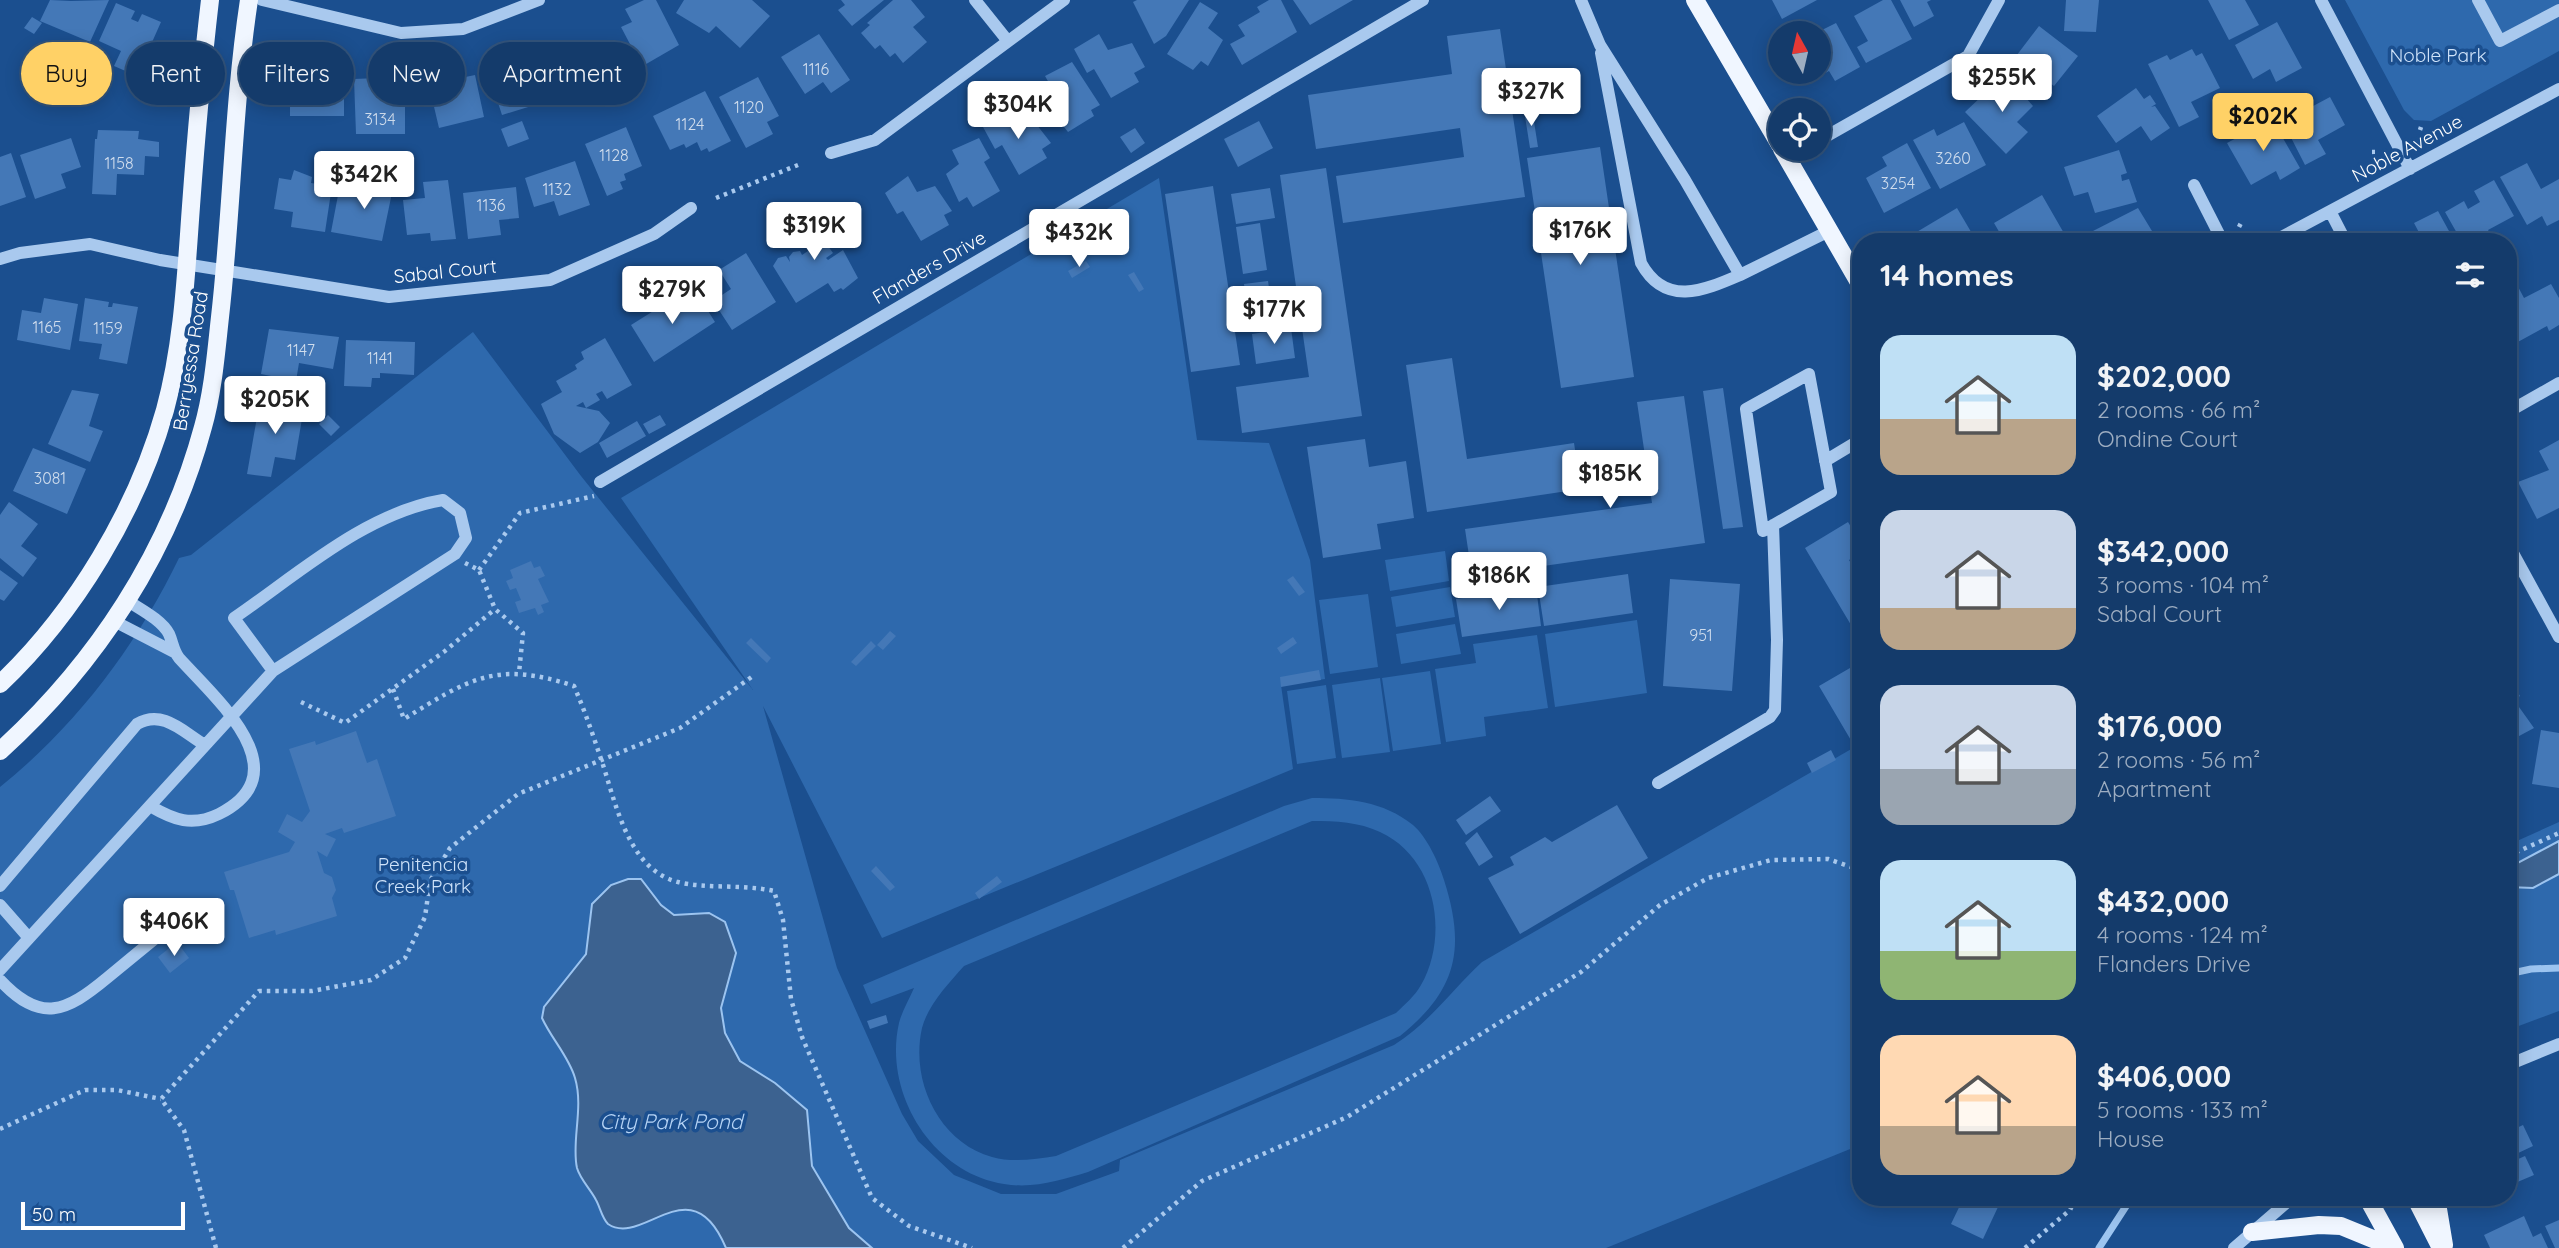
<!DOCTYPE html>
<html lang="en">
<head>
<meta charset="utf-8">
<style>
	body { margin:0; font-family:Quicksand,sans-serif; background:#214673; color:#f1f3f6; height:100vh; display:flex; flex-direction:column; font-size:26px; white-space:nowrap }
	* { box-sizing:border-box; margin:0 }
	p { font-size:23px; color:#9dadc1 }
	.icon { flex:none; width:38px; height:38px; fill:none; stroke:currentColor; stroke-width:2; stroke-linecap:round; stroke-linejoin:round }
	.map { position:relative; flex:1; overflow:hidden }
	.details { position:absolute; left:1852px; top:233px; width:665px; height:973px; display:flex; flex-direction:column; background:#143b6b; border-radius:28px; box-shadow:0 4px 18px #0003,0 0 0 2px #33557e }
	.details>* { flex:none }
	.banner { position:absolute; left:21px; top:42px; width:665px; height:63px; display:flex; gap:14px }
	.needle { width:46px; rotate:352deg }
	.buttons { position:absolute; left:1768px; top:21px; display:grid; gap:14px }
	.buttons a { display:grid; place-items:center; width:63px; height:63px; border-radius:50%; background:#143b6b; box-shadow:0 4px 18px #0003,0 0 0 2px #33557e; font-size:35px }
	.scale { position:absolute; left:21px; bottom:18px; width:164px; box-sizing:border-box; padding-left:7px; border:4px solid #fff; border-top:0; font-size:19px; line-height:24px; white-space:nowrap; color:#fff; -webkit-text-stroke:5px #1b4f8f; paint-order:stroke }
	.price { position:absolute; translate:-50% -60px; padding:0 16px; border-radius:7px; background:#fff; color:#222; font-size:23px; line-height:46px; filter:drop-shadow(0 2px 4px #0008) }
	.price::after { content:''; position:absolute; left:50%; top:42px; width:21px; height:16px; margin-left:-10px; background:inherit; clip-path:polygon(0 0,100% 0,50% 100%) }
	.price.active { background:#ffd166; color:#111 }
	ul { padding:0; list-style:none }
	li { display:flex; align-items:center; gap:21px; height:175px; padding:0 28px }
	li span { display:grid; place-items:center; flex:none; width:196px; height:140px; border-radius:21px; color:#555 }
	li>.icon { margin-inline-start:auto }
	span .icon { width:84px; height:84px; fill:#fffc; stroke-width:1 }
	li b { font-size:30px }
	h2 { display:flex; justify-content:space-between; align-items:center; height:84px; padding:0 28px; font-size:30px }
	.pill { padding:0 24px; border-radius:32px; background:#143b6b; box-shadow:0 4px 18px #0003,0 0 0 2px #33557e; font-size:24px; line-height:63px }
	.pill.active { background:#ffd166; color:#111 }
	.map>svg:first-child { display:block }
	.green { fill:#2e69ad; fill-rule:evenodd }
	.water { fill:#3c6290; stroke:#9cc4f0; stroke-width:2 }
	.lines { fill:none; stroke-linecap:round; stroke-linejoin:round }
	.stream { stroke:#9cc4f0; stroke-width:7 }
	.building { fill:#4478b7 }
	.path { stroke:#a9c9ee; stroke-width:4.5; stroke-dasharray:3.5 5; stroke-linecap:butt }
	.minor { stroke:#a9c9ee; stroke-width:12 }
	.major { stroke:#f0f6ff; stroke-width:18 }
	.labels { text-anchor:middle; stroke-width:7; stroke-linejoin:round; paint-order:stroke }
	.number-label { font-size:16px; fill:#d0dded }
	.park-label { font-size:19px; fill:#cfe3fa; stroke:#1b4f8f }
	.street-label { font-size:19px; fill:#fff; stroke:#1b4f8f }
	.water-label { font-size:21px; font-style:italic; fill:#b5d3f5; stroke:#1b4f8f }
</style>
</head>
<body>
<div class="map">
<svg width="2559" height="1248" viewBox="0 0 2559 1248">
	<rect width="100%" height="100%" fill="#1b4f8f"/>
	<!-- green -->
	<path class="green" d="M2345,0H2559V51L2431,121L2414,120L2404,110Z
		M1159,178L1197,440L1269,443L1310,560L1325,679L1281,685L1293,769L882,938L763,706L837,968L902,1114L918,1141L954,1175L1001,1194H1056L1119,1171L1120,1160L1394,1045C1428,1024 1452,990 1482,962L1860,744V1145L1606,1248H0V787C76,726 137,645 179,558L191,555L473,332L581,476L753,690L621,498Z
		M1445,551L1449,581L1390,591L1385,560Z
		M1450,587L1455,617L1396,627L1391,597Z
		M1368,594L1378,667L1330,674L1319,600Z
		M1637,620L1647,693L1555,707L1545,634Z
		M1455,624L1461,654L1401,664L1396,634Z
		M1537,635L1548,708L1484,717L1486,736L1446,742L1435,669L1476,663L1473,644Z
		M1430,671L1441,744L1393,751L1382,678Z
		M1380,678L1390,752L1342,758L1332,685Z
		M1326,685L1336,758L1297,764L1287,691Z
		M1312,798C1348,798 1383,801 1413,825C1427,837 1439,863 1444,880C1466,949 1457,990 1400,1036L1088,1172C1061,1180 1034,1189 1004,1184C932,1173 883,1093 899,1023C902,1011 909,1000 914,988L871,1004L863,985L1284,806ZM1312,821C1336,821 1359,822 1380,832C1437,858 1449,936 1421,985C1415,996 1404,1005 1396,1013L1056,1156C1036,1159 1013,1163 992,1157C939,1142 910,1081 922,1028C928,1005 948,984 964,966Z
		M2559,822V1011L2508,1030V845Z"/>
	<!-- water -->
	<path class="water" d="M2559,841V874L2533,888L2508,887V868Z
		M628,879H641L661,905L674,915L709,913L725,922L736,953L721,1008L725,1033L740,1061L775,1083L807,1110L812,1166L849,1228L872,1248H726C691,1164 643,1248 608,1224C602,1218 600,1207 596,1200C591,1190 580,1179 577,1168C571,1142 584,1108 575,1078C569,1057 551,1038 542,1018L544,1007L586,954L592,904L611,885Z"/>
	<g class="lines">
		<!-- stream -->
		<path class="stream" d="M2508,974L2531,969L2559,968
			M2099,1248L2132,1197"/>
	</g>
	<!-- building -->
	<path class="building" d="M50,0L71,1L109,0L90,42L40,21Z
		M644,0H656L679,45L641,67L638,62L628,68L619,52L631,46L621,27L632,22L625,9Z
		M684,0H752L770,16L740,48L716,26L709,33L676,13Z
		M841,0H884L852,26L838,10L845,5Z
		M893,0H911L925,17L913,27L927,42L903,63L895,53L890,57L880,45L875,49L861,33L870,25L867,23Z
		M1137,0H1189L1166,36L1154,44L1133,2Z
		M1269,0H1281L1297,32L1242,65L1230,44L1245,36L1238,25L1260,12L1257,7Z
		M1293,0H1353L1310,25Z
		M1772,0H1817L1782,19Z
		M1883,0H1891L1912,39L1866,63L1857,47L1868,41L1854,16Z
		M1900,0H1931L1927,2L1934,16L1914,27Z
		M2066,0H2099L2096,32L2064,31Z
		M2208,0H2245L2259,25L2229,40Z
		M1200,2L1218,13L1208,28L1223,40L1208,66L1201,61L1193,70L1167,54Z
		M116,3L135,11L131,19L138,22L142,14L161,22L137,76L114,66L121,51L99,41Z
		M32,17L42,23L34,34L24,28Z
		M2277,22L2302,68L2276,82L2270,69L2253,79L2235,45Z
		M1836,23L1860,67L1835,81L1829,71L1808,82L1803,72H1818V32Z
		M2039,26L2078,56L2054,86L2038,74L2029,85L2007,68Z
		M1500,29L1525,197L1343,223L1336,176L1464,157L1460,128L1316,149L1308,95L1452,74L1447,36Z
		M819,34L850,80L831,93L823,82L805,94L781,57Z
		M1099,34L1108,50L1132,43L1145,67L1134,73L1139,82L1111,98L1094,69L1087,73L1074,49Z
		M581,41L584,54L604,49L616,91L573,101L558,48Z
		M2192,49L2196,56L2202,53L2220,88L2191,102L2199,117L2179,127L2148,64L2167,55L2170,60Z
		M521,61L526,75L544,69L554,99L502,115L488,72Z
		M1072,62L1100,105L1091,110L1094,116L1068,132L1061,123L1052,127L1039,100L1053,90L1045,76Z
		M310,70H344V116H290V85H310Z
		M2005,74L2033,106L2017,122L2028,132L2006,154L1965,112L1983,95L1988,100L1992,95L1988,90Z
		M475,75L484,117L439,128L431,94L453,89L451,80Z
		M758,77L779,116L767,122L773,134L746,148L719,97Z
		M378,78V98H405V134H356L354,79Z
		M2136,88L2144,99L2150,95L2156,104L2151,107L2155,106L2170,128L2151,141L2141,126L2116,143L2097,116Z
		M705,91L731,141L709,152L707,148L701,151L697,142L686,148L684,144L670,150L653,116Z
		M2330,97L2345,125L2318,140L2326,154L2305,165L2283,122Z
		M1532,109L1538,147L1530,148L1524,110Z
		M1007,111L1016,126L1033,120L1051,143L1042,149L1047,158L1019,175L1002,145L995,149L983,127Z
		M2272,119L2300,168L2280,180L2276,171L2251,185L2227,143Z
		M522,121L529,139L508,147L501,129Z
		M1259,121L1273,148L1238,167L1224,139Z
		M1964,122L1986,165L1940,189L1913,140L1934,129L1937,136Z
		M626,127L642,166L624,174L626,180L620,182L623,189L607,196L585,144Z
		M1135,128L1145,143L1131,153L1120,137Z
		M98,130L139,131L138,139L159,142V157L145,156L144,175L117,174L116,195L92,194L95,139H97Z
		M71,138L81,167L61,174L66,188L35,199L20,155Z
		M979,138L990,158L984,162L1000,191L973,207L967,197L959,202L946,174L959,164L952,150Z
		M1907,143L1931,188L1884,213L1866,178L1887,166L1882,157Z
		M1600,147L1634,377L1561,388L1527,158Z
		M2119,150L2127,173L2121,175L2122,181L2129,179L2137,202L2095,213L2088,192L2074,196L2064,167Z
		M11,153L26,197L0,206V157Z
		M575,161L590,205L559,216L554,201L534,207L525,178Z
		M2527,163L2541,189L2559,179V220L2547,226L2542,216L2527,225L2500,177Z
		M1326,168L1362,416L1242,433L1236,387L1309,377L1280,175Z
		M294,170L312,177L311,183L332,186L325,232L291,227L293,212L274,209L279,178L291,180Z
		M908,176L917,192L935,186L952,211L944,215L949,225L921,241L903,211L897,214L885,193Z
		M364,178L394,183L382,241L331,232L339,190L361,194Z
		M448,180L456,239L431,241L430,233L407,235L403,200L425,198L423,182Z
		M2494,180L2514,216L2488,230L2495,242H2462L2445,212L2464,201L2468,209L2480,202L2474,191Z
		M1213,186L1240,365L1191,372L1165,194Z
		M516,187L519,218L499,220L501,235L468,239L463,193Z
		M1270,188L1275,218L1236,224L1231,194Z
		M2042,195L2069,242H2005L1994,223Z
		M1957,208L1977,242H1913L1910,236Z
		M2138,208L2152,231L2160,234L2164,242H2099L2093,231Z
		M817,211L837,241L828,246L833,253L826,258L828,260L843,250L858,278L843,290L841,288L834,292L828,283L796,303L773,266L778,258L786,256L790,262L789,257L793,252L800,251L802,255L808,251L792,227Z
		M2438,211L2455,242H2424L2414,223Z
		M1260,223L1267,270L1243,274L1236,227Z
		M746,253L776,302L732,330L713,301L731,289L719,270Z
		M1086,261L1090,267L1072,278L1068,271Z
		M1134,272L1144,289L1139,292L1128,275Z
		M1268,281L1275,328L1251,331L1244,284Z
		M2515,281L2524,298L2551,284L2559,298V325L2549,331L2547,326L2516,343L2508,328V285Z
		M696,292L715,322L654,362L631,325L671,300L674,306Z
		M44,298L78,304L70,350L17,340L22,310L41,313Z
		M85,298L109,302L108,307H112L113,303L138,307L127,364L99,359L102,344L79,341Z
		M1291,328L1295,358L1256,364L1252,334Z
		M269,329L339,337L333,369L299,363L296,381L261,374Z
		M605,338L632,385L607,399L602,391L596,394L600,400L586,408L583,402L576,406L599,411L610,423L598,442L580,453L554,434L541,404L562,392L556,381L577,369L575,365L584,359L581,352Z
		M346,340L415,342L414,375L380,373V378H372L371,387L344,386Z
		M1452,358L1467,459L1574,443L1581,489L1427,512L1406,365Z
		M1723,388L1743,527L1723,529L1703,391Z
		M72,390L99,394L89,426L103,431L90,462L48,444Z
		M1684,396L1705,543L1472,576L1465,529L1652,503L1637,402Z
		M260,400L304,407L295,460L275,457L271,477L247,474Z
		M328,415L340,427L331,436L319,424Z
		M660,415L666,425L649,434L643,424Z
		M637,421L646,436L607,458L599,443Z
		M1365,439L1369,467L1406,461L1414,518L1377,524L1381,549L1323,558L1307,447Z
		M2559,440V508L2537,519L2518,482L2549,470L2539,451Z
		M33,448L86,469L67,514L13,491Z
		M9,502L38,524L21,546L37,558L23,577L0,558V515Z
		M1848,522L1860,542V553L1849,560L1860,578V640L1805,548Z
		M531,561L534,568L540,566L545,576L538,579L549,602L541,605L544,612L538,615L535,608L519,613L515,602L521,600L516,588L510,590L506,581L513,578L510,570Z
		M0,570L18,583L4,601L0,599Z
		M1628,574L1633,613L1544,626L1538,587Z
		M1293,576L1305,592L1299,596L1287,580Z
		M1670,579L1740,584L1732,691L1663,686Z
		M1536,587L1541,626L1462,637L1456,599Z
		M890,631L896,636L883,650L877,645Z
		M1293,637L1297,643L1281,654L1277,648Z
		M751,638L771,658L767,663L746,643Z
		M871,641L876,646L856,666L851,662Z
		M1850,668L1858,683L1854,686L1856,688L1860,686V737L1852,742L1819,686Z
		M1319,670L1321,680L1281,687L1280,677Z
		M2508,676L2520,696L2514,700L2534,728L2508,742Z
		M2541,730L2559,733V788L2532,784Z
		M356,731L367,763L377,759L396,816L344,833L342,828L325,834L336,839L327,857L317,851L324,873L332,877L336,890L332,898L337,916L276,935L275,930L249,938L234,890H230L224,872L289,852L295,842L278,832L287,814L302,822L310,811L289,749L315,741L316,745Z
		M1831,750L1836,760L1812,773L1807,763Z
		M1490,796L1501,811L1466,835L1456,820Z
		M1617,805L1648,858L1520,934L1488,878L1514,865L1510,857L1545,837L1552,842Z
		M1477,832L1493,857L1479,866L1465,843Z
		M876,866L895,887L890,891L871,871Z
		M997,876L1002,882L979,899L975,893Z
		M177,942L189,958L170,973L158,957Z
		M886,1015L888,1023L870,1029L867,1021Z
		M2523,1125L2533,1146L2514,1155L2516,1160L2525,1156L2534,1175L2508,1186V1132Z
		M1964,1197H1977L1998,1207L1983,1239L1951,1224Z
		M2524,1216L2533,1237L2541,1233L2548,1248H2490L2484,1235Z
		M2559,1220V1248H2555L2545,1226Z"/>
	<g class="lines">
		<!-- path -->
		<path class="path" d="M2420,130L2421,127
			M2372,152H2375
			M716,198L798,165
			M2239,227L2241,223
			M465,563L479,570L495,609L523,633L519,673
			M479,570L520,513L594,496
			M393,689L404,719C469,679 496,660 574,686C584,709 592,732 600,756C615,798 626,869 678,882C705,889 742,884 774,891L783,920L791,999L802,1037L872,1198L909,1226L972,1248
			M301,702L345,723L445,651L495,609
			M2508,856L2559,833
			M0,1129L85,1090H117L161,1099
			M216,1248L184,1130L161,1099L259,991H312L371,980L405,958L425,917L430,881L450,848L518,794L680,728L753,676
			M1123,1248L1202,1181L1347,1117L1581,972L1660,905L1708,878L1771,860L1828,859L1860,870
			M2025,1248L2070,1210L2076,1197"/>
		<!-- minor -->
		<path class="minor" d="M262,0L401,33L463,29L539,0
			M975,0L1007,40
			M1581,0L1600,45L1685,180L1740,275L1829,231
			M2321,0L2410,169
			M2478,0L2500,41L2559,10
			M1601,53L1641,263C1665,307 1703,291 1740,275
			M1818,141L1968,56L1999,0
			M831,153L875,140L1064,0
			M1788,158L1805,149
			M2194,185L2223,242
			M2330,211L2346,242
			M2272,242L2559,89
			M0,259L20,253L90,244L160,260L389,297L550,280L654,234L691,208
			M1809,374L1831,492L1763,531L1746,409Z
			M2508,412L2559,383
			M1825,461L1860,440
			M600,482L1423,0
			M2508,544L2559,637
			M128,601C140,609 162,620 169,634C173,643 173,650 179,658C216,699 302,772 219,814C192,827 174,820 150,806
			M114,621L174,652
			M1658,783L1770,717L1775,710L1777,640L1773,525
			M0,886L137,724C163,709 183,732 205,745
			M0,905L29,938
			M0,970L273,671L455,554L466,538L460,513L443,500C365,513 297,575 234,618L273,671
			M0,980C41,1024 66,1012 107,978C124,964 141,950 158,936
			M2508,1065L2559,1044
			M2234,1248L2293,1197"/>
		<!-- major -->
		<path class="major" d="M1695,0L1780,145
			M1782,149L1860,284
			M0,684C75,613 137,510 165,410C183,344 186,274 191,206C196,137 202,69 210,0
			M0,751C96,664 169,553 203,427C213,392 216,353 220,317C232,212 233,105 249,0
			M2367,1197L2395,1248
			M2415,1197L2441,1248
			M2436,1197L2444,1245
			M2252,1232L2319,1225L2341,1226L2395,1248"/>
	</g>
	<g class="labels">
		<!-- number labels -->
		<g class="number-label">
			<text x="816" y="75">1116</text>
			<text x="749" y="113">1120</text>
			<text x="380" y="125">3134</text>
			<text x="690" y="130">1124</text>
			<text x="614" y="161">1128</text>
			<text x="1953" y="164">3260</text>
			<text x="119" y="169">1158</text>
			<text x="1898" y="189">3254</text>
			<text x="557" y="195">1132</text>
			<text x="491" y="211">1136</text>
			<text x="47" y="333">1165</text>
			<text x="108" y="334">1159</text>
			<text x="301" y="356">1147</text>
			<text x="380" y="364">1141</text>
			<text x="50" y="484">3081</text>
			<text x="1701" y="641">951</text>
		</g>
		<!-- park labels -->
		<g class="park-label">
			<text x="2438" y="62">Noble Park</text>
			<text x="423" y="871">Penitencia<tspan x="423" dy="22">Creek Park</tspan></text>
		</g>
		<!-- street labels -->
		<g class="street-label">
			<text transform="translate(2407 148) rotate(-28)" y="7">Noble Avenue</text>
			<text transform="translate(929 267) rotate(-30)" y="7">Flanders Drive</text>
			<text transform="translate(445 271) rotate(-6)" y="7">Sabal Court</text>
			<text transform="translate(190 361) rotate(-81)" y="7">Berryessa Road</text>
		</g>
		<!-- water labels -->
		<g class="water-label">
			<text x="671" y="1129">City Park Pond</text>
		</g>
	</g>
</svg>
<div class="buttons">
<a><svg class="needle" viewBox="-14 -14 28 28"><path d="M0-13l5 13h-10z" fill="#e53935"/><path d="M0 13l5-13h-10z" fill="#9dadc1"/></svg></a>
<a><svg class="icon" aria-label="locate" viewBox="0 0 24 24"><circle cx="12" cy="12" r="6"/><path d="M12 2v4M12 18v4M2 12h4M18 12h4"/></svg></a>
</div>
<div class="scale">50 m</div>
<b class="price" style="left:2002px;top:114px">$255K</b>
<b class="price" style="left:1531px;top:128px">$327K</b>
<b class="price" style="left:1018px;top:141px">$304K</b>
<b class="price active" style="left:2263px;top:153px">$202K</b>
<b class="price" style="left:364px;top:211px">$342K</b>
<b class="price" style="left:814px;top:262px">$319K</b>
<b class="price" style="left:1580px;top:267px">$176K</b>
<b class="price" style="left:1079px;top:269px">$432K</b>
<b class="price" style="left:672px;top:326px">$279K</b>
<b class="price" style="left:1274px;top:346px">$177K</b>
<b class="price" style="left:275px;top:436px">$205K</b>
<b class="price" style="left:1610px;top:510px">$185K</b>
<b class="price" style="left:1499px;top:612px">$186K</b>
<b class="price" style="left:174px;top:958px">$406K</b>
<div class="banner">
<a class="pill active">Buy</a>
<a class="pill">Rent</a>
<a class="pill">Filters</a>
<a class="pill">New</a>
<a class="pill">Apartment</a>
</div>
<section class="details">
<h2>14 homes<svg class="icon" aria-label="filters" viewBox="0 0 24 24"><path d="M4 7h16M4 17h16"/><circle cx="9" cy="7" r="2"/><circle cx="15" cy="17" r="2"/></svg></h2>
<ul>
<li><span style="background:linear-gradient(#bfe0f5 60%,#b9a48a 0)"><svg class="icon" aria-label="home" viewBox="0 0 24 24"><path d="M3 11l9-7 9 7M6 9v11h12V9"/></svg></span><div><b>$202,000</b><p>2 rooms · 66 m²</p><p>Ondine Court</p></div></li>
<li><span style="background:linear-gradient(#c9d6e8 70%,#b9a48a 0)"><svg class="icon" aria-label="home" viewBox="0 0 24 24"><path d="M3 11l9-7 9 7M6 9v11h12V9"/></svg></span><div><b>$342,000</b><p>3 rooms · 104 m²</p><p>Sabal Court</p></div></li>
<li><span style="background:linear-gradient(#c9d6e8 60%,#9aa5b1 0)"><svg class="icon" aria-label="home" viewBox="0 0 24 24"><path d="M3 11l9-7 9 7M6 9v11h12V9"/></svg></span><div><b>$176,000</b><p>2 rooms · 56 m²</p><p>Apartment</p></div></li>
<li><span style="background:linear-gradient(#bfe0f5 65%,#8fb573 0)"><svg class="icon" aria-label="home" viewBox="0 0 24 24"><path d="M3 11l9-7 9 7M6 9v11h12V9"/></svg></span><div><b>$432,000</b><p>4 rooms · 124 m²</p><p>Flanders Drive</p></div></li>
<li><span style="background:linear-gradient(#ffd9b3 65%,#b9a48a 0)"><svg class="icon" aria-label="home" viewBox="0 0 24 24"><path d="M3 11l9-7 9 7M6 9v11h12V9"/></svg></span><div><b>$406,000</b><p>5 rooms · 133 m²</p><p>House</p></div></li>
</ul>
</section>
</div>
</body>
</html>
